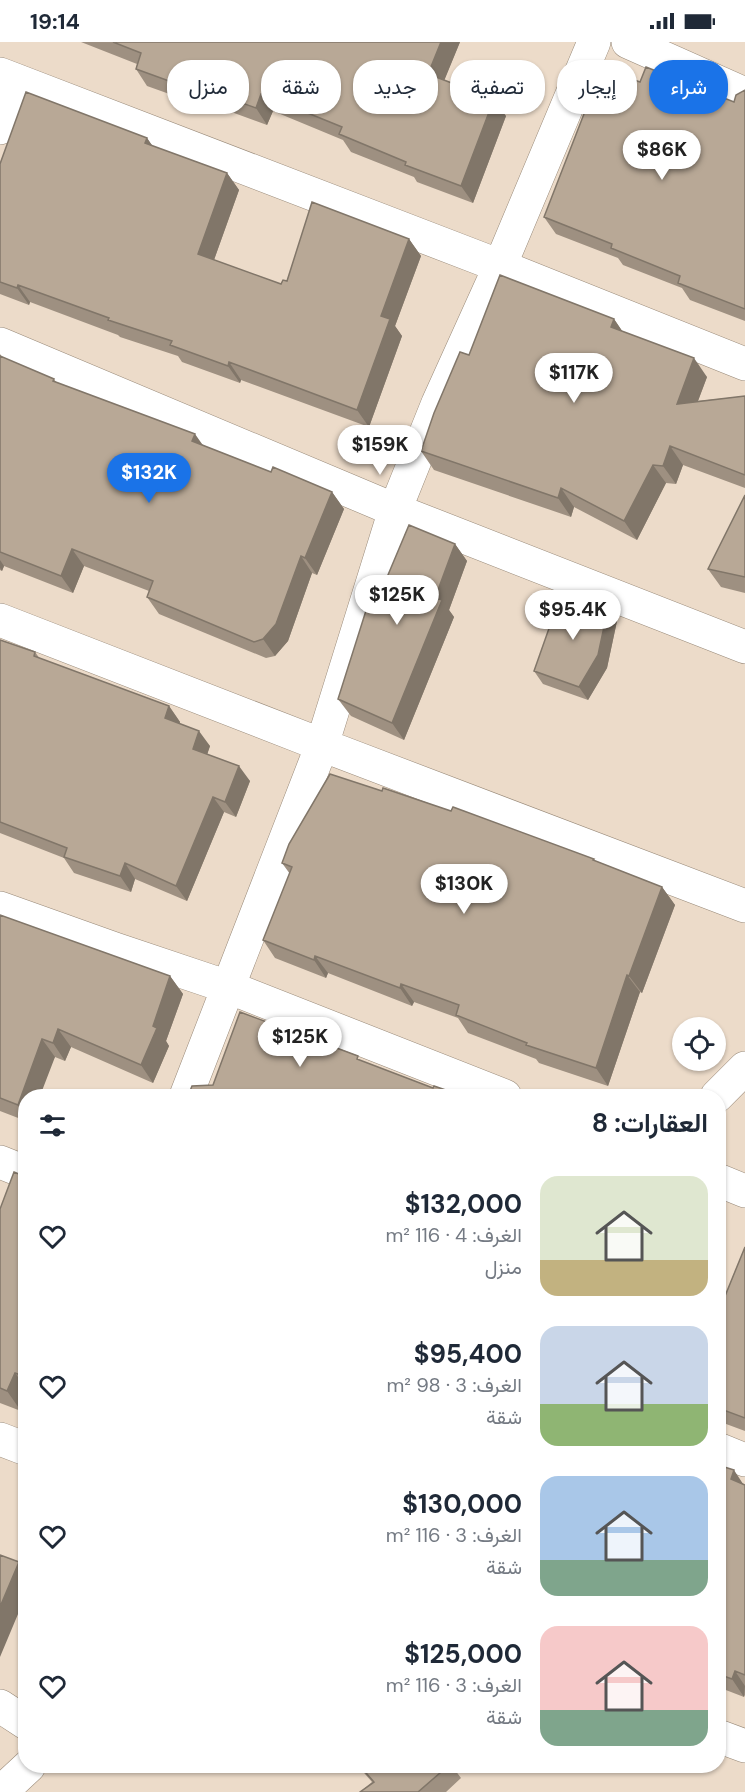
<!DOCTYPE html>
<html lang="ar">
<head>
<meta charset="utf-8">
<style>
	body { margin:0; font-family:"DM Sans",Vazirmatn,sans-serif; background:#f6f6f7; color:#1f2937; direction:rtl; height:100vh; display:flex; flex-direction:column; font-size:22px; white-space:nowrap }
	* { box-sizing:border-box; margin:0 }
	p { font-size:20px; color:#747a83 }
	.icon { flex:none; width:33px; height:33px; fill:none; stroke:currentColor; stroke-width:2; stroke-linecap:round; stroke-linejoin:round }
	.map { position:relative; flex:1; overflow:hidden; direction:ltr }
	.side { position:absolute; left:18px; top:1047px; width:708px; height:684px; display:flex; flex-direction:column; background:#fff; border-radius:24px; box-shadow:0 2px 4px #0004; direction:rtl }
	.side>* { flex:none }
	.top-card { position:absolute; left:18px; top:18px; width:710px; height:54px; direction:rtl; display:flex; gap:12px }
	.fabs { position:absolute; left:672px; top:975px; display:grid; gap:12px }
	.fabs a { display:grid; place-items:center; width:54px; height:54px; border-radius:50%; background:#fff; box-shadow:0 2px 4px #0004; font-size:30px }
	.price { position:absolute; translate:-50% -51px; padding:0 14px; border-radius:21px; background:#fff; color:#222; font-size:20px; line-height:39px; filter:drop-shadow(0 2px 3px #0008) }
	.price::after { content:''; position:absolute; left:50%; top:36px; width:18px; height:14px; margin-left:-9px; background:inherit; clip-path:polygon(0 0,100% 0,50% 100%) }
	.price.current { background:#1a73e8; color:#fff }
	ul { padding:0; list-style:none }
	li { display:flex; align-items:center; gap:18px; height:150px; padding:0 18px }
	li span { display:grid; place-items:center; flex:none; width:168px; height:120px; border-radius:18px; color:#555 }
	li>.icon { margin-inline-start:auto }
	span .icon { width:72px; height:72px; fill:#fffc; stroke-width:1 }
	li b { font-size:26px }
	h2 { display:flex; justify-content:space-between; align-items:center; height:72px; padding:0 18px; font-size:26px }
	.chip { padding:0 21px; border-radius:24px; background:#fff; box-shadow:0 2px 4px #0004; font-size:21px; line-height:54px }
	.chip.current { background:#1a73e8; color:#fff }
	.status { display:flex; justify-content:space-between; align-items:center; height:42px; padding:0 30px; background:#fff; direction:ltr }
	.status svg { height:16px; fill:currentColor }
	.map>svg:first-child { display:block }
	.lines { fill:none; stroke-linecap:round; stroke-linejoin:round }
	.minor-casing { stroke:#988978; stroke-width:34 }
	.minor { stroke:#fff; stroke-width:33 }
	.wall { fill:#9e9081 }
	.shaded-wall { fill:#817669 }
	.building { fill:#b8a896; stroke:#817669; stroke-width:1.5 }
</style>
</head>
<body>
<div class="status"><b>19:14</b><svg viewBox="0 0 49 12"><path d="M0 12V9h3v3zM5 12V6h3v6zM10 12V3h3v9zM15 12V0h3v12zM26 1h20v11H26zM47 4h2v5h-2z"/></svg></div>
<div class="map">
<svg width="745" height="1750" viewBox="0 0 745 1750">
	<rect width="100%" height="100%" fill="#ecdbc9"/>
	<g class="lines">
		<defs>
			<path id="minor" d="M628,0L745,52
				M0,32L500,224L745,322
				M0,86L18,39
				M0,302L395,468L745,605
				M0,578L322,703L745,864
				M0,866L115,907L228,945L505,1054
				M186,1054L322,703L395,468L438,361L500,224L594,0
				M717,1054L745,1026
				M0,1120L15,1126
				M718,1138L745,1149
				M0,1397L26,1407
				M718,1407L745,1418
				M0,1664L26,1681
				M718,1694L745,1704
				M1,1750L29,1724"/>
		</defs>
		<!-- minor casing -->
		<use href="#minor" class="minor-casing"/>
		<!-- minor -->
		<use href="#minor" class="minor"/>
	</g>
	<!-- wall -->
	<path class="wall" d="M81,0H460L444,38L506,74L473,161L417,140L414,135L351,110L343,98L273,69L267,83L204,60L203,64L147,44L136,27L137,22Z
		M640,40L734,60L745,48V279L690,258L682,246L623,223L618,216L556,192L544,175Z
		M147,96L152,104L227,131L239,148L214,218L281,242L287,239L409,197L421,214L395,284L402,294L369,385L241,338L240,341L182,320L178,314L120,295L118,293L30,260L29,263L0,252V122Z
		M614,277L622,289L707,335L698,359L745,354V446L683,423L676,442L666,441L637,498L574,465L571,475L434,428L421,409L469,313Z
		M0,312L2,315L54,337L56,340L202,403L271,430L332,450L344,467L317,533L312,531L288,599L275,614L266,616L159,572L147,555L149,549L84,524L73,551L4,524L2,529L0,528Z
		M745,453V551L721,545L708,527Z
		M455,502L467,519L449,568L454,575L404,698L351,674L338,657L385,540Z
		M578,561L617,579L607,626L588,658L543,642L534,629L565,563Z
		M0,598L35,610L40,617L169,664L180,680L179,682L210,704L207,712L250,739L236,775L224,770L187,859L135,837L131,850L74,831L64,816L0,791Z
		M596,819L662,845L675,863L642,951L640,950L608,1044L539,1021L536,1017L468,991L458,976L414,960L412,964L328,931L326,936L275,916L263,898L290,832L282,821Z
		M0,873L170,934L183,952L166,999L169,1004L153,1041L71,1005L65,1019L55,1015L26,1054V1079L0,1069Z
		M26,1135V1360L21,1369L0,1361V1167Z
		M745,1205V1389L718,1379V1257L723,1259Z
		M718,1423L745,1443V1653L744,1655L718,1645Z
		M358,1724H452L461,1736L446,1750H360L372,1740Z"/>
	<!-- shaded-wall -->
	<path class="shaded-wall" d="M441,0H460L440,49L428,32Z
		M192,43L204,60L203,64L191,47Z
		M261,52L273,69L267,83L256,66Z
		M494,57L506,74L473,161L461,144Z
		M147,96L159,113L145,101Z
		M227,131L239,148L210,229L198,212Z
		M409,197L421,214L395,284L402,294L369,385L357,368L381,274Z
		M18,243L30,260L29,263L17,246Z
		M614,277L627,296L611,285Z
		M694,316L707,335L690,380L677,362Z
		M229,320L241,338L240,341L228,324Z
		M195,392L207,409L192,399Z
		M670,404L683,423L676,442L663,424Z
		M653,423L666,441L637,498L624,479Z
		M561,446L574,465L571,475L558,456Z
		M332,450L344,467L317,533L305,516Z
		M455,502L467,519L449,568L454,575L404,698L392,681L435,556Z
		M72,507L84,524L73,551L61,534Z
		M301,514L312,531L288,599L275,614L263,597Z
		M0,518L4,524L2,529L0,526Z
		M608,566L617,579L607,626L588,658L579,645Z
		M169,664L180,680L176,692L165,676Z
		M199,689L210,704L204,722L193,707Z
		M239,724L250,739L236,775L225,760Z
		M213,755L224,770L187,859L176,844Z
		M125,821L135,837L131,850L120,834Z
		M662,845L675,863L642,951L629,934Z
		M315,914L328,931L326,936L314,918Z
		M627,933L640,950L608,1044L596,1026Z
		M170,934L183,952L166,999L169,1004L153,1041L141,1023L153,984Z
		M401,942L414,960L412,964L400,946Z
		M58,987L71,1005L65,1019L53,1001Z
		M42,997L55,1015L40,1054H26V1074L18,1063Z
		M15,1331L26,1346V1360L21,1369L7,1349Z
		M734,1428L745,1445L731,1437Z
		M19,1520L26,1530V1553L0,1615V1565Z
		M735,1629L745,1644L744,1655L732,1637Z"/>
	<!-- building -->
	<path class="building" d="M113,0H441L428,32L494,57L461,144L405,123L406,120L339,92L342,85L261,52L256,66L192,43L191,47L136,27L141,11Z
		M646,25L734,60L736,53L745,48V267L678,241L680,234L611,206L612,202L544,175L596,41L623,51L629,36L640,40Z
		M26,50L147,96L145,101L227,131L198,212L281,242L283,238L287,239L312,160L409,197L381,274L390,277L357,368L229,320L228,324L170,303L172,299L108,278L109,276L18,243L17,246L0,240V122Z
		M500,233L614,277L611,285L694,316L677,362L745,354V433L670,404L663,424L653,423L624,479L561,446L558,456L421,409L434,371L460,310L469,313Z
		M0,314L54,337L53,339L195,392L192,399L271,430L273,425L332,450L305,516L301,514L276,582L263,597L254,600L147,555L153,539L72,507L61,534L0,510Z
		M745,453V535L708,527Z
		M409,483L455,502L435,556L442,558L392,681L338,657L376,537L385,540Z
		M586,554L608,566L598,613L579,645L534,629L559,558L565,563L573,557L578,561Z
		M0,598L35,610L34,614L169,664L165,676L199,689L193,707L239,724L225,760L213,755L176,844L125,821L120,834L64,815L67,806L0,780Z
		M330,732L382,749L383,746L451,769L453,765L594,817L593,818L662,845L629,934L627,933L596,1026L526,1003L527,1001L456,973L459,963L401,942L400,946L315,914L314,918L263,898L292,825L282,821L289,802Z
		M0,873L170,934L153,984L157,986L141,1023L58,987L53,1001L42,997L18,1063L0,1056Z
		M240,970L358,1014L357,1017L433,1046L434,1044L463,1054H188L192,1044L213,1043Z
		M14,1130L26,1135V1335L15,1331L7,1349L0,1346V1167Z
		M745,1205V1376L718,1366V1257L723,1259Z
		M718,1423L734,1428L731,1437L745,1443V1633L735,1629L732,1637L718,1632Z
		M0,1513L19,1520L0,1565Z
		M360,1724H448L418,1750H360L374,1740Z"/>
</svg>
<div class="fabs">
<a><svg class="icon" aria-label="locate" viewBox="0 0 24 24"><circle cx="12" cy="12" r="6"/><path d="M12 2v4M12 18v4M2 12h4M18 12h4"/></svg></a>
</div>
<b class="price" style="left:662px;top:139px">$86K</b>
<b class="price" style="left:574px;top:362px">$117K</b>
<b class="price" style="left:380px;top:434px">$159K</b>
<b class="price current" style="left:149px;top:462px">$132K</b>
<b class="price" style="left:397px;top:584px">$125K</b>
<b class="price" style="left:573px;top:599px">$95.4K</b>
<b class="price" style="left:464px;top:873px">$130K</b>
<b class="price" style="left:300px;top:1026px">$125K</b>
<div class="top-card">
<a class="chip current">شراء</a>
<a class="chip">إيجار</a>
<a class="chip">تصفية</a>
<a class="chip">جديد</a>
<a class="chip">شقة</a>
<a class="chip">منزل</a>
</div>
<section class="side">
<h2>العقارات: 8<svg class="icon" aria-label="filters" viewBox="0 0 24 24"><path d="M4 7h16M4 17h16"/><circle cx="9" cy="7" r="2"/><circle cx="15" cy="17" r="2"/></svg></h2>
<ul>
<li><span style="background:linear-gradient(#dfe7d0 70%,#c2b280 0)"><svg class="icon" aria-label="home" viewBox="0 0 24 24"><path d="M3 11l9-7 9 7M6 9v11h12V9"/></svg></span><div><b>$132,000</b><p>الغرف: 4 · 116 m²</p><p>منزل</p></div><svg class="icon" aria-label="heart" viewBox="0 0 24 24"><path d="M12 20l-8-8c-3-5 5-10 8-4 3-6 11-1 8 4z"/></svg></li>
<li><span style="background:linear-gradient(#c9d6e8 65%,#8fb573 0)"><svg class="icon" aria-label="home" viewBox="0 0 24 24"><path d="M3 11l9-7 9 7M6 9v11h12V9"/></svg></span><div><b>$95,400</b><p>الغرف: 3 · 98 m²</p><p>شقة</p></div><svg class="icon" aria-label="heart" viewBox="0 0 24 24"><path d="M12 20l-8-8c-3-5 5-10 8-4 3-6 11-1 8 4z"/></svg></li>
<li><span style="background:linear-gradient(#a9c7e8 70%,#7fa58c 0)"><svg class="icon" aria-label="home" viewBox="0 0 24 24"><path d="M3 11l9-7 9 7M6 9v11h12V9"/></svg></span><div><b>$130,000</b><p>الغرف: 3 · 116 m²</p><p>شقة</p></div><svg class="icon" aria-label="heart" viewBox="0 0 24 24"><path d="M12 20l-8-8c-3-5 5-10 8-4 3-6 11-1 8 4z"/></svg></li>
<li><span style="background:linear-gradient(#f6c9c9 70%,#7fa58c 0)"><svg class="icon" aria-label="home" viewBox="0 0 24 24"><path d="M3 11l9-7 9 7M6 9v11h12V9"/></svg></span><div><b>$125,000</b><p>الغرف: 3 · 116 m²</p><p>شقة</p></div><svg class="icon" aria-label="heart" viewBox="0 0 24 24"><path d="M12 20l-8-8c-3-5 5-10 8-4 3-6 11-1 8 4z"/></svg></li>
</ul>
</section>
</div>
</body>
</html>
